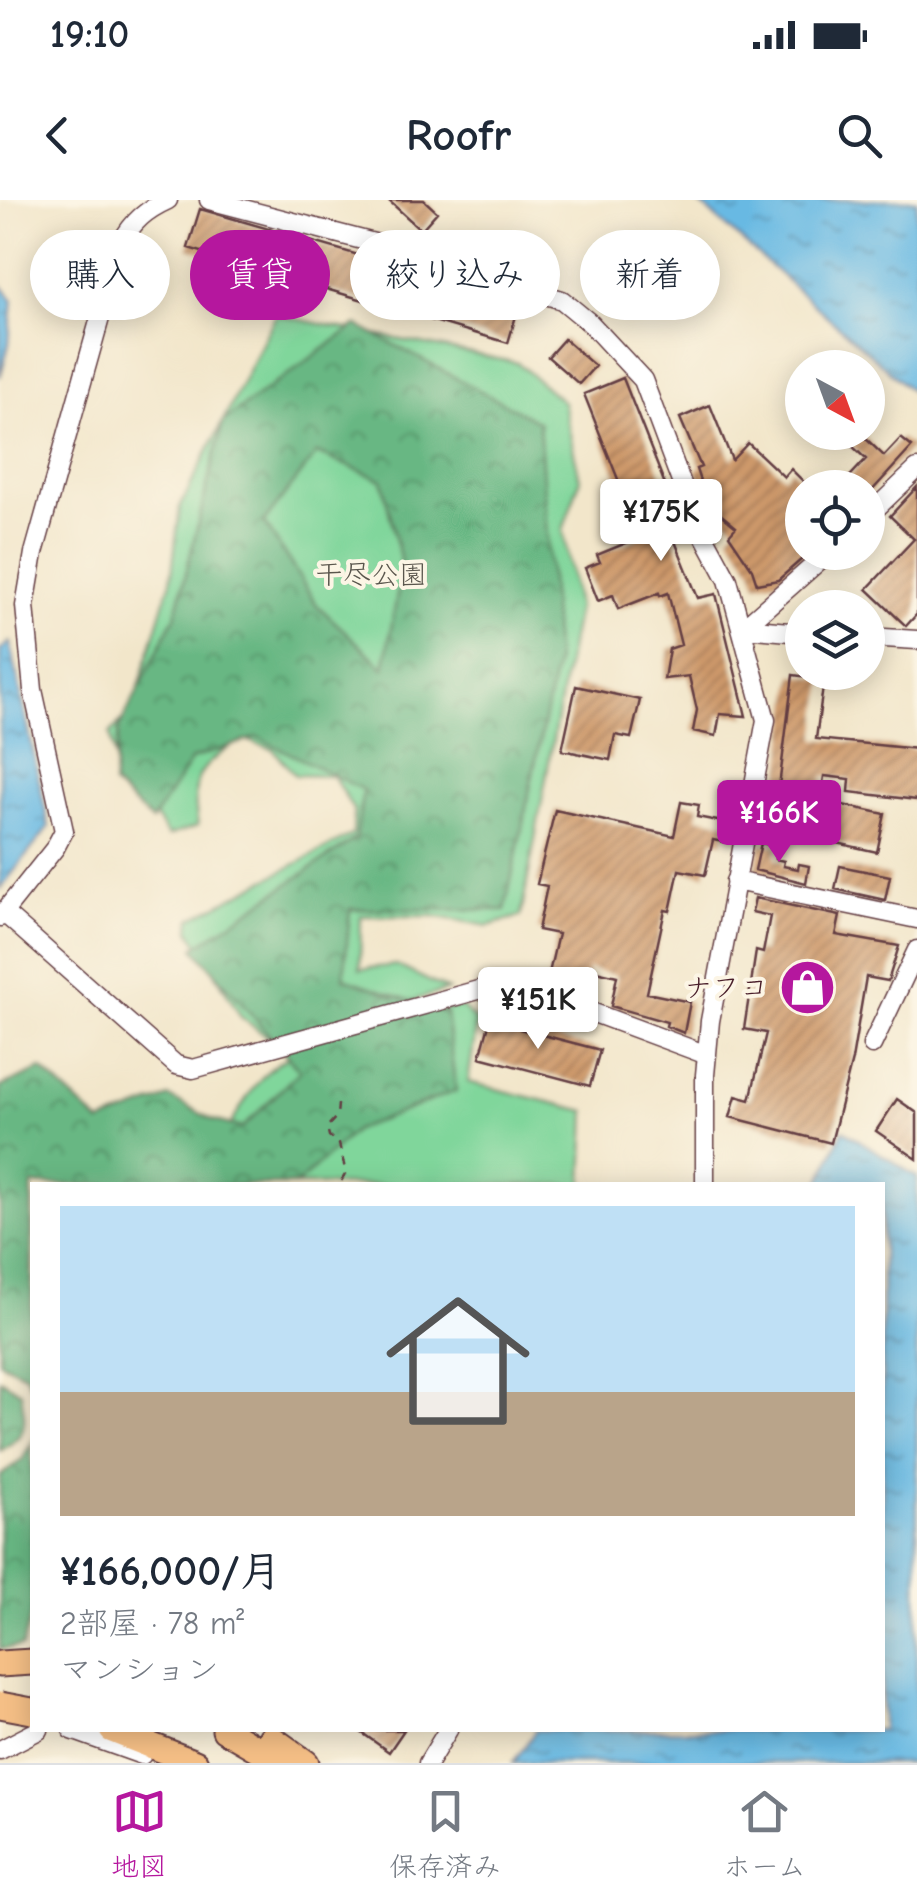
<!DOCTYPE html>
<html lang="ja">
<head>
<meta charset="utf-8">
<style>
	body { margin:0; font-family:"Comic Neue","Klee One",sans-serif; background:#f6f6f7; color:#1f2937; height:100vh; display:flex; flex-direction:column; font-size:38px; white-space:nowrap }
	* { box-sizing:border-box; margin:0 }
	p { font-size:32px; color:#747a83 }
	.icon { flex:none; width:55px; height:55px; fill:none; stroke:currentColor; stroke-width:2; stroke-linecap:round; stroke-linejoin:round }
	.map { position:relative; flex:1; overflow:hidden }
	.drawer { position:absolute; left:30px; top:982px; width:855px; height:550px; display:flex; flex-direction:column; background:#fff; border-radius:0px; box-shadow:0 5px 25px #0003 }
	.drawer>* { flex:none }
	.hud { position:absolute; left:30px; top:30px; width:858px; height:90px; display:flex; gap:20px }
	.needle { width:65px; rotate:139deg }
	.fabs { position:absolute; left:785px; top:150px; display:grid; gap:20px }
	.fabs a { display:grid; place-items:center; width:100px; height:100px; border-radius:50%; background:#fff; box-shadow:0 5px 25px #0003; font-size:50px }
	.price { position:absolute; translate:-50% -85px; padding:0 22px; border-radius:10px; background:#fff; color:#222; font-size:32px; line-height:65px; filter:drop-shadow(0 2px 5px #0008) }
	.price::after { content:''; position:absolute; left:50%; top:60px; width:30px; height:22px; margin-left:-15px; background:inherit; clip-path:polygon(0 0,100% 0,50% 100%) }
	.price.current { background:#b5179e; color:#fff }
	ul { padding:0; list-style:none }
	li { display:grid; align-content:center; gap:20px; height:530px; padding:0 30px }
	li+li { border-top:2px solid #e0e1e3 }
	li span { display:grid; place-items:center; height:310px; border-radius:0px; color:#555 }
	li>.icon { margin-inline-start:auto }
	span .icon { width:180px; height:180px; fill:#fffc; stroke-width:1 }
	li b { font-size:42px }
	.pill { padding:0 35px; border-radius:45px; background:#fff; box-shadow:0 5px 25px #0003; font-size:35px; line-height:90px }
	.pill.current { background:#b5179e; color:#fff }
	.status { display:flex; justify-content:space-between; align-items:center; height:70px; padding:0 50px; background:#fff; direction:ltr }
	.status svg { height:28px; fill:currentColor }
	header { display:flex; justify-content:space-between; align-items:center; height:130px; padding:0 30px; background:#fff; font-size:45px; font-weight:600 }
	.dock { display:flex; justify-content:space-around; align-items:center; height:140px; border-top:2px solid #e0e1e3; background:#fff; font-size:28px; color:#747a83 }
	.dock a { display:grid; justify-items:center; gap:5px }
	.dock .current { color:#b5179e }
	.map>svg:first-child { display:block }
	.green { fill:#80d69b; stroke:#657a63; stroke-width:2.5 }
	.forest { fill:url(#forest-crowns); stroke:#596b57; stroke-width:2.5; fill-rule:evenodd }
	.water { fill:url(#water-ripples); stroke:#596c87; stroke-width:2.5 }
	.building { fill:url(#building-hatch) }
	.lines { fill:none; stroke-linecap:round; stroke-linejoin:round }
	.minor-casing { stroke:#633d43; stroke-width:21 }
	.highway-casing { stroke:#633d43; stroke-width:29 }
	.path { stroke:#633d43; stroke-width:2.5; stroke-dasharray:8 8; stroke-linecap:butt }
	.minor { stroke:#fff; stroke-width:18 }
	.highway { stroke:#f5bf86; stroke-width:25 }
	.highway-bridge-casing { stroke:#633d43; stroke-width:29; stroke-linecap:butt }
	.highway-bridge { stroke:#f5bf86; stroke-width:25 }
	.labels { text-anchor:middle; stroke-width:8; stroke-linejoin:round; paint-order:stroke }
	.park-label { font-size:28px; fill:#5a564d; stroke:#fcf5e5 }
	.poi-label { font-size:28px; fill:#4a1f2b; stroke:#fcf5e5; text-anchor:end }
</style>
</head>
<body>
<div class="status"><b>19:10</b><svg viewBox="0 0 49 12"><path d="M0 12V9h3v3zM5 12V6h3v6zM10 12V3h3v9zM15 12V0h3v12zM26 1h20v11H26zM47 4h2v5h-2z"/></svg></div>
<header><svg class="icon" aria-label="back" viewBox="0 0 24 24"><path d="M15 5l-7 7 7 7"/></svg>Roofr<svg class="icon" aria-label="search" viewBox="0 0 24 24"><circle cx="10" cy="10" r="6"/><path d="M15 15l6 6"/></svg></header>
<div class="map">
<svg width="917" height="1563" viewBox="0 0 917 1563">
	<defs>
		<pattern id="forest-crowns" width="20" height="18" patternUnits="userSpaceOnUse" patternTransform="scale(2.5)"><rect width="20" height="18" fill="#68b783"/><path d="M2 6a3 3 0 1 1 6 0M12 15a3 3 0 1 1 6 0" fill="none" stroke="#58946b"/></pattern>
		<pattern id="water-ripples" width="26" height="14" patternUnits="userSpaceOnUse" patternTransform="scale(2.5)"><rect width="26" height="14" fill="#68b9e3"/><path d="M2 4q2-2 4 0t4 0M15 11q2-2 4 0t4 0" fill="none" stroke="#5896b8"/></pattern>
		<pattern id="building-hatch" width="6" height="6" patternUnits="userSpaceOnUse" patternTransform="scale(2.5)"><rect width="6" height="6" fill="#cd996b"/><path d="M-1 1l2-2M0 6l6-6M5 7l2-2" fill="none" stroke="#a87c58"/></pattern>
	</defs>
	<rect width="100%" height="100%" fill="#fcf5e5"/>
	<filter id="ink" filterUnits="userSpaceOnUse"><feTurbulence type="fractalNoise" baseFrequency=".01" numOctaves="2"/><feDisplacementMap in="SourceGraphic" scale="20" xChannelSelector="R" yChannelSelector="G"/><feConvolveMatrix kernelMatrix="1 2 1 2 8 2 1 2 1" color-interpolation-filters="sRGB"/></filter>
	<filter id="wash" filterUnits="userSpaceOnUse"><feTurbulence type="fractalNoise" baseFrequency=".0048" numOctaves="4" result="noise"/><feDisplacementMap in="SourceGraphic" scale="40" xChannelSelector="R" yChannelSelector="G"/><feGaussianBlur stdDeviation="2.25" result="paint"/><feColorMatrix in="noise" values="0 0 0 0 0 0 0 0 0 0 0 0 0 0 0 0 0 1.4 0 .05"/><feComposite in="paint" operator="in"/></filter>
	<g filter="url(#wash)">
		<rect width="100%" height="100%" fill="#f2e6ca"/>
		<!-- green -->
		<path class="green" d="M276,115L518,163L563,202L580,280L563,330L577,407L521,716L488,726L433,716H361L360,769L396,765L448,790L274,842L241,817L190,730L191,719L353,634L354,611L333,576L295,575L273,549L241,538C199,570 190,571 198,626L168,636L157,619L122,593L110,534L132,510L171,380L180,307Z
			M462,807L477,822L468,882L586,911L583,985H236L244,950L232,922C244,903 256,880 274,866C307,840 400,822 444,809Z"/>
		<!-- forest -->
		<path class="forest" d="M357,125L539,222L556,463L505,710L350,709L344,778L446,813L456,891L355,930L296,985H32V1188L25,1174L0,1162V887L42,869L100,923L169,897L213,920L242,928L300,871L194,748L356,638L363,590L257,537L192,559L152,621L113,585L119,528L176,414L223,221ZM317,253L382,280L402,367L384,468L317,405L264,322Z
			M0,1179L21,1192C26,1224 30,1233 0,1251Z
			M32,1242V1411L22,1447L0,1449V1276L22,1260Z"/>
		<!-- water -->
		<path class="water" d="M696,0H917V196Z
			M0,84L13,100L9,144L0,177Z
			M10,442L49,627L0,689V450Z
			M843,930L917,977V1563H513L536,1530H882V985H819Z"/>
		<g id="blocks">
			<!-- building -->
			<path class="building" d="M388,0H424L437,12L421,30Z
				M200,9L520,102L508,143L188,48Z
				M564,139L595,166L579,184L548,157Z
				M623,178L679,320L668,324L698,398L716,394L746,516L720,514L716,536L693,531L697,510L689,476L664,479L669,449L681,445L668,393L660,396L659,393L618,409L613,395L598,401L585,368L600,362L597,355L641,337L584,194Z
				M710,205L732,260L748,243L784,277L791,269L810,288H802V352H810L778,380L757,384L752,369L729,335L736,327L707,303L696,269L701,267L680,218Z
				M862,235L884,256L901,238L912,247L868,295V288H839L866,259L852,246Z
				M917,287V414L906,426L867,389L914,339L890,316Z
				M793,475L824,479L816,539L917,549V600L849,592L850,579L824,576L822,590L797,587L794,606L769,602L772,586L779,587Z
				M576,486L640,500L631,538L615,535L610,560L562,550Z
				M814,599L885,614L877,652L806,636Z
				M681,602L699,605L697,617L728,623L723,642L713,640L705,675L679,670L670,711L665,710L647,793L690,802L684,833L666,826L667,822L611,806L617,776L588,769L584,790L547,782L558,734L538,730L547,686L537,684L555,610L674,636Z
				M761,643L777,646L775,659L784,661L783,666L798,669L799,664L809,666L806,683L755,670Z
				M840,666L890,676L885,700L835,689Z
				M755,698L840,716L836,735L899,746L888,781L866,777L852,860L831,943L730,917L736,896L750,900L766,833L744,829L756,751L763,753L770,716L752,712Z
				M492,813L522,821L520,829L600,850L590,886L480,857Z
				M897,899L917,913V959L876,931Z
				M358,1530H404L389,1552Z"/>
		</g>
	</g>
	<g filter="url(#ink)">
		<use href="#blocks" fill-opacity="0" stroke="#633d43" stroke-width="2.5"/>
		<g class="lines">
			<defs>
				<path id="minor" d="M209,0L397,49L562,100L590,123L643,180L695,319L728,380L766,520L710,821L705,875V985
					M868,316L917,269
					M743,428L829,352
					M743,428L802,433
					M868,437L917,440
					M735,681L917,719
					M4,713L176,865L193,869L500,784L524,787L707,855
					M0,717L55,648L64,631L33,490L25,406L34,353L121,43C133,21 146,10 168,0
					M872,845L917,750
					M72,1530L142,1555
					M0,1550L39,1530
					M428,1563L448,1530"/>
				<path id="highway" d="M0,1464L32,1462
					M112,1530L195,1563
					M225,1530L282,1563
					M271,1538L306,1563"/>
			</defs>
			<!-- minor casing -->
			<use href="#minor" class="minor-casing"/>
			<!-- highway casing -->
			<use href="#highway" class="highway-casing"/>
			<!-- path -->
			<path class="path" d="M338,904L337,916L327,927L329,936L339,944L346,973L339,985"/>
			<!-- minor -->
			<use href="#minor" class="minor"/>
			<!-- highway -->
			<use href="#highway" class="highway"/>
			<defs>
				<path id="highway-bridge" d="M0,1505L32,1511"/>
			</defs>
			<!-- highway-bridge casing -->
			<use href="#highway-bridge" class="highway-bridge-casing"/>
			<!-- highway-bridge -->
			<use href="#highway-bridge" class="highway-bridge"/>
		</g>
	</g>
	<!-- icons -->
	<defs>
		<symbol id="shop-disc" viewBox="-11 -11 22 22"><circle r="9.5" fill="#b5179e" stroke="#fcf5e5"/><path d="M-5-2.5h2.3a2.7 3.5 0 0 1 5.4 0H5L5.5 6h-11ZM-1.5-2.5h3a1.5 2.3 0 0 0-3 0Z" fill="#fff"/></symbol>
	</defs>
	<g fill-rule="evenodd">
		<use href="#shop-disc" x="776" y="756" width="63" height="63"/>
	</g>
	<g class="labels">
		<!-- park labels -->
		<g class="park-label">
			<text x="371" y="384">干尽公園</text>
		</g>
		<!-- poi labels -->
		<g class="poi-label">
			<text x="768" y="797">ナフコ</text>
		</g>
	</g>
</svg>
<div class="fabs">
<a><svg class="needle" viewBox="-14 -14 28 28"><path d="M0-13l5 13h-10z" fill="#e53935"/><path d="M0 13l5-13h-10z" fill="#747a83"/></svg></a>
<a><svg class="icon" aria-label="locate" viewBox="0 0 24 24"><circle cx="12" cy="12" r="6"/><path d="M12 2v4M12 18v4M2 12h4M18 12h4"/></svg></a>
<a><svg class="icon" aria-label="layers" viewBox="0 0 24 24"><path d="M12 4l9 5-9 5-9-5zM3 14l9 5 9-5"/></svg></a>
</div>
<b class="price" style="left:661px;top:364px">¥175K</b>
<b class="price current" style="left:779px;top:665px">¥166K</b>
<b class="price" style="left:538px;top:852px">¥151K</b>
<div class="hud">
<a class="pill">購入</a>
<a class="pill current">賃貸</a>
<a class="pill">絞り込み</a>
<a class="pill">新着</a>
</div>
<section class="drawer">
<ul>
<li><span style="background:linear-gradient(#bfe0f5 60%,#b9a48a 0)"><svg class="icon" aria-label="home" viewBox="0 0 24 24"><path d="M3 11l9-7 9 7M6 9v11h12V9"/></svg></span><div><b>¥166,000/月</b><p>2部屋 · 78 m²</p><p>マンション</p></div></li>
</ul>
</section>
</div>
<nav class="dock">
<a class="current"><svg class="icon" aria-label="map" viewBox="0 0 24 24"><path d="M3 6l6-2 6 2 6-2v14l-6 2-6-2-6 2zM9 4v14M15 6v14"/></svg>地図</a>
<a><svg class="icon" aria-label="saved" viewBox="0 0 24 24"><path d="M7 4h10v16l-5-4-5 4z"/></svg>保存済み</a>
<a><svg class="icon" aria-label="home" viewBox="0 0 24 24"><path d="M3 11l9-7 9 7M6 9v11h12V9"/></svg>ホーム</a>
</nav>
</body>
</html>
